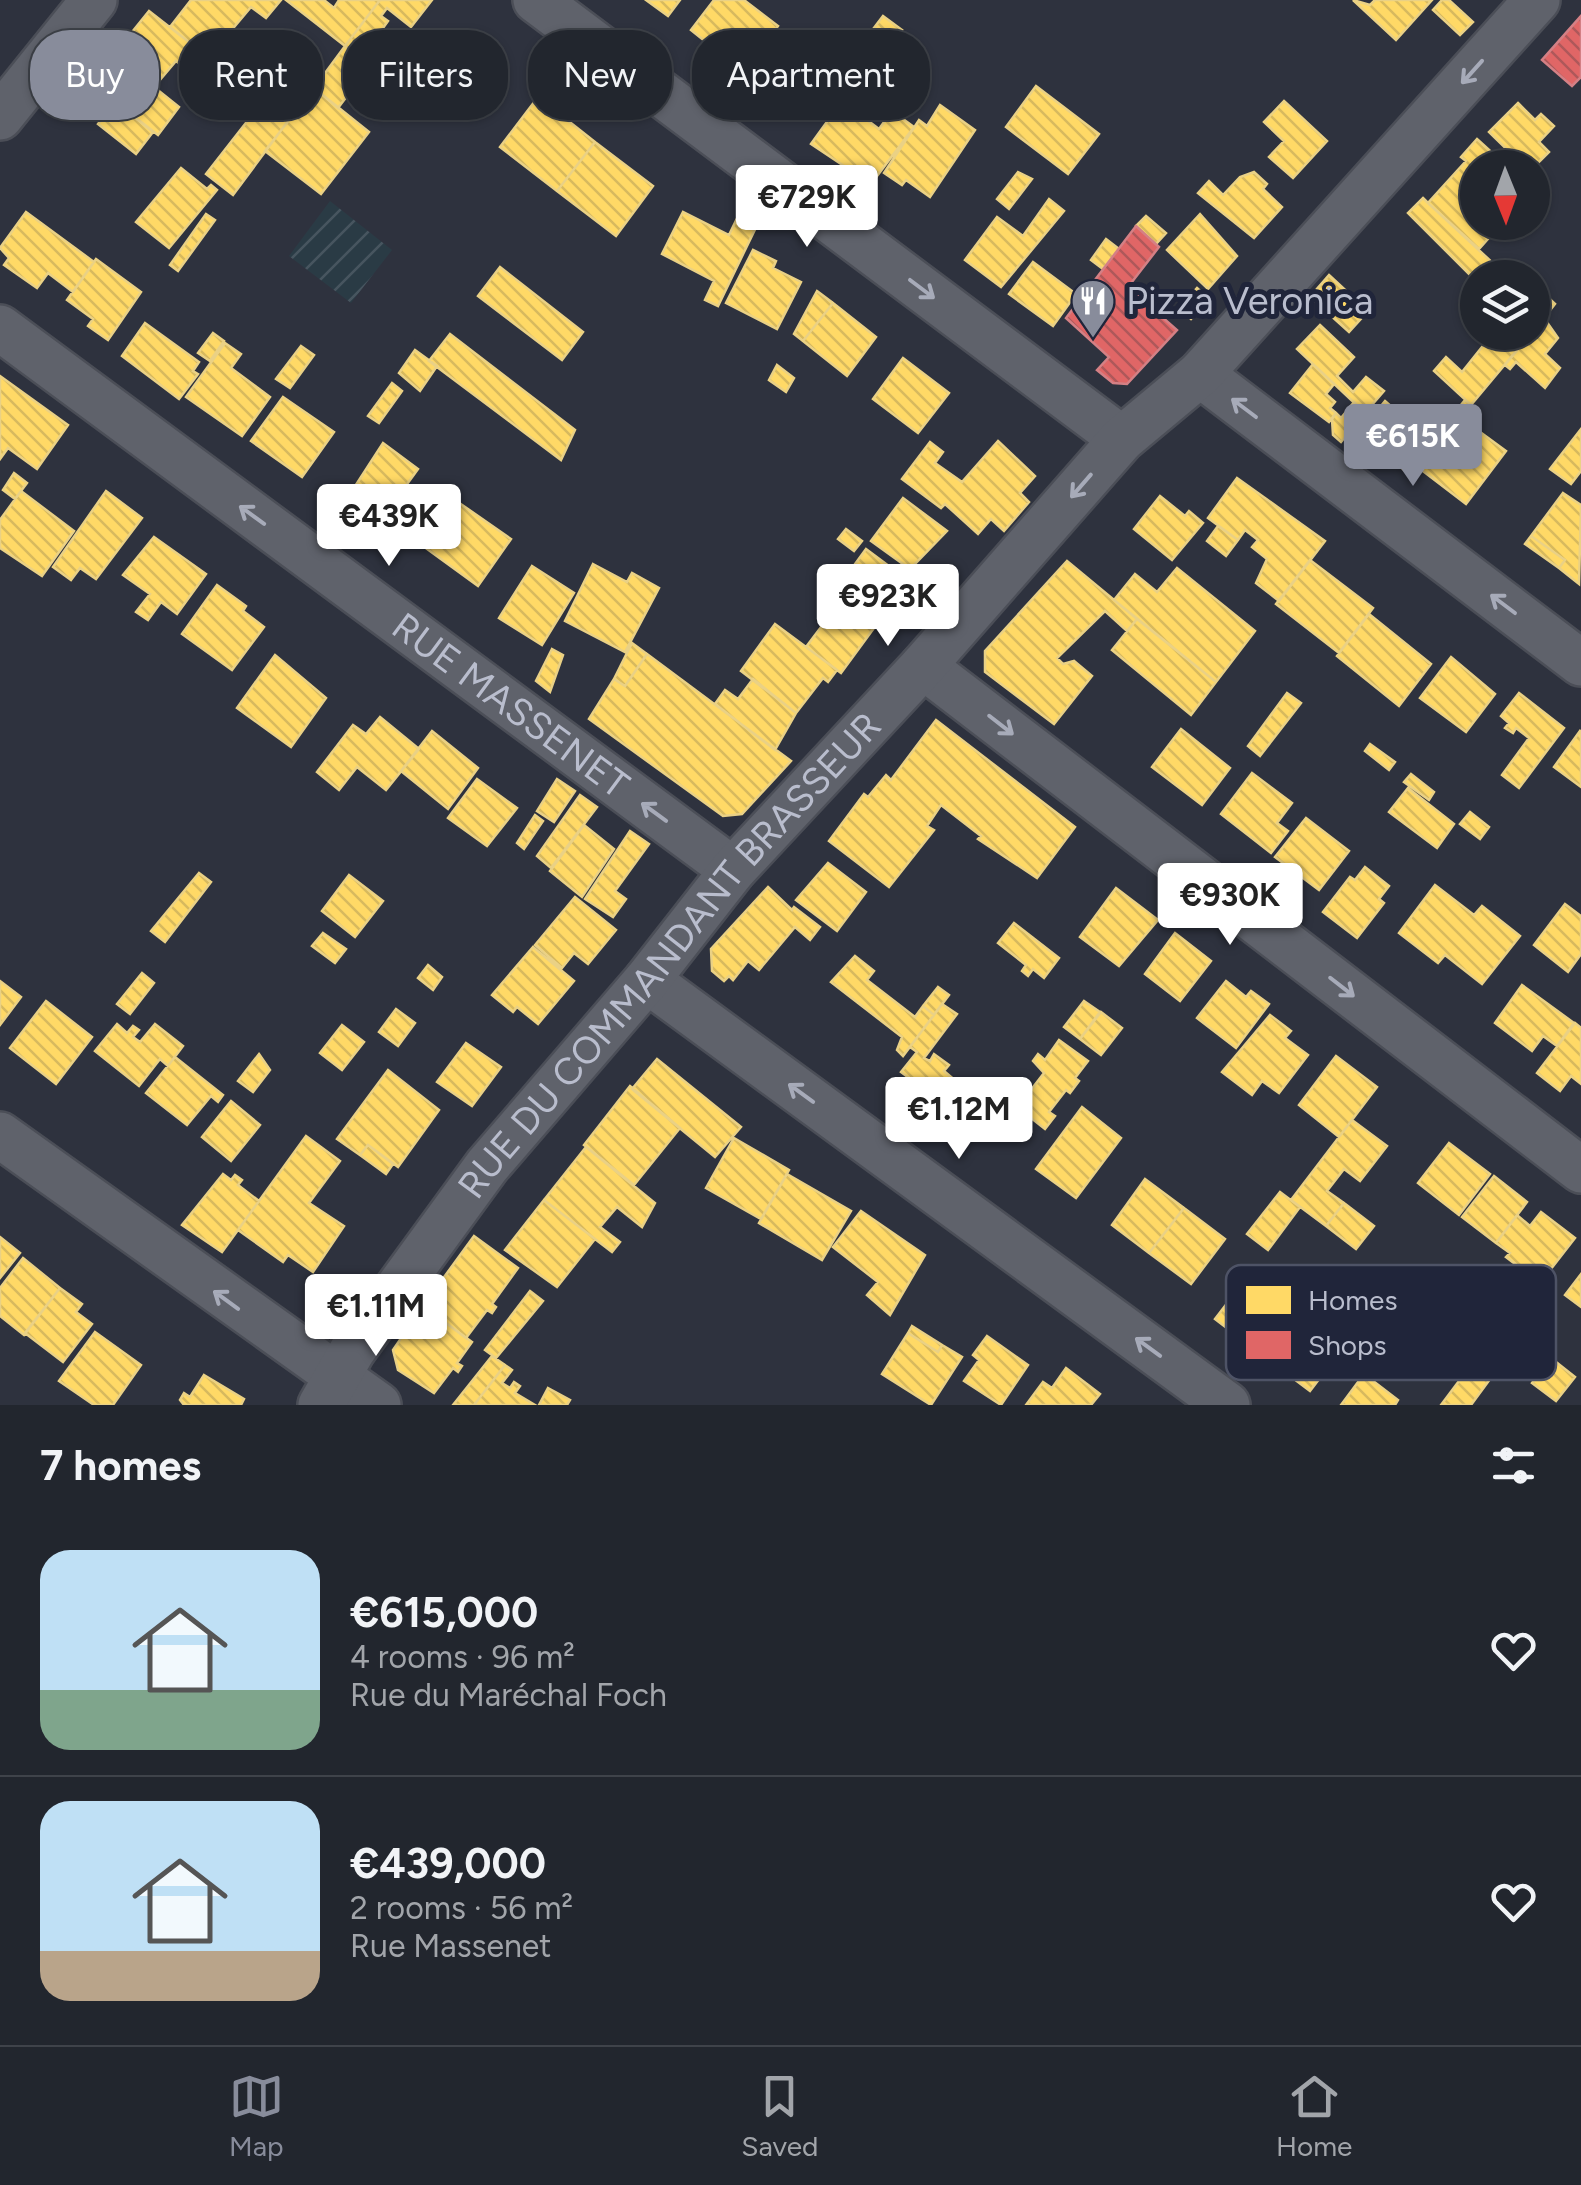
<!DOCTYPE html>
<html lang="en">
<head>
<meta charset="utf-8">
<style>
	body { margin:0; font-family:Figtree,sans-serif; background:#2a2e36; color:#f1f3f6; height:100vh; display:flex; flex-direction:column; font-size:38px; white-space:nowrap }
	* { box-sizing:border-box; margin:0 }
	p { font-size:32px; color:#a2a5aa }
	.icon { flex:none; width:55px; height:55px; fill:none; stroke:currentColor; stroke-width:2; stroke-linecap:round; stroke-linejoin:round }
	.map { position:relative; height:1405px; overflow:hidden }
	.side { display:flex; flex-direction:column; background:#22262e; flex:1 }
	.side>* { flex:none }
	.hud { position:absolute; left:30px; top:30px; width:1000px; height:90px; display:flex; gap:20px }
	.needle { width:65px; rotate:179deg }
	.controls { position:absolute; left:1460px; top:150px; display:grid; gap:20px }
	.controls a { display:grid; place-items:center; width:90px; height:90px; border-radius:50%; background:#22262e; box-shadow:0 2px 8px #0004,0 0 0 2px #3f434a; font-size:50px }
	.price { position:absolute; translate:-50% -85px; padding:0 22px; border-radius:10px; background:#fff; color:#222; font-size:32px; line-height:65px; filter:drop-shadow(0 2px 5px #0008) }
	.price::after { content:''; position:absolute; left:50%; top:60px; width:30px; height:22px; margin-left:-15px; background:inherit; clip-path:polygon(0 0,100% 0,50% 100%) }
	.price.current { background:#888c9b; color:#fff }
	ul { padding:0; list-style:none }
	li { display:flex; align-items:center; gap:30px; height:250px; padding:0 40px }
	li+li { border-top:2px solid #3f434a }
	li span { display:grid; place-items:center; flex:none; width:280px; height:200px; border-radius:30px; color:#555 }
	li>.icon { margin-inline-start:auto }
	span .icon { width:120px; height:120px; fill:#fffc; stroke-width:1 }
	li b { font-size:42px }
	h2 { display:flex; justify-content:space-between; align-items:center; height:120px; padding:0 40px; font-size:42px }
	.tag { padding:0 35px; border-radius:40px; background:#22262e; box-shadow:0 2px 8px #0004,0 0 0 2px #3f434a; font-size:35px; line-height:90px }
	.tag.current { background:#888c9b; color:#fff }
	.tab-bar { display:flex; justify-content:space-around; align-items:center; height:140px; border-top:2px solid #3f434a; background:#22262e; font-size:28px; color:#a2a5aa }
	.tab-bar a { display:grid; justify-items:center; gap:5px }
	.tab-bar .current { color:#888c9b }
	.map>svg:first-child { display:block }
	.garden { fill:url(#garden-furrows) }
	.homes { fill:url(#homes-back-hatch); stroke:#ead185; stroke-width:2.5 }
	.shops { fill:url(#shops-back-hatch); stroke:#d48085; stroke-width:2.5 }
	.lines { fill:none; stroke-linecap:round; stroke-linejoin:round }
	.street-casing { stroke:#4b4e57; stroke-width:50 }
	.street { stroke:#5f626b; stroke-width:45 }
	.oneway { stroke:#a7abb9 }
	.labels { text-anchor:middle; stroke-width:10; stroke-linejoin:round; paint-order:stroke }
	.poi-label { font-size:38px; fill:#b9bdcd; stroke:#20253a; text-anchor:start }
	.street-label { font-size:38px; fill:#b9bdcd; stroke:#20253a }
	.key { fill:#20253a; stroke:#4e5366; stroke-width:2.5 }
	.key-label { font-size:28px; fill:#b9bdcd }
</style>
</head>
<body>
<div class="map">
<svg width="1581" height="1405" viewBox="0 0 1581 1405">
	<defs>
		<pattern id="garden-furrows" width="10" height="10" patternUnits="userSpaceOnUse" patternTransform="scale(2.5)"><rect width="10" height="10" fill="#2a3b45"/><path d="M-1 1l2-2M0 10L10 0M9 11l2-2" fill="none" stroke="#47555f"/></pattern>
		<pattern id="homes-back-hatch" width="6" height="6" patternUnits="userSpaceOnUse" patternTransform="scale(2.5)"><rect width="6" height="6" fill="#ffd966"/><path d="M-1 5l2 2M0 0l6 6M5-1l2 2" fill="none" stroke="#d7b95e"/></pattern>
		<pattern id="shops-back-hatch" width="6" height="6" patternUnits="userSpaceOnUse" patternTransform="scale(2.5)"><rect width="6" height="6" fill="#e06666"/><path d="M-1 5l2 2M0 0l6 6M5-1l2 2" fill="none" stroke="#ae585a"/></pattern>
	</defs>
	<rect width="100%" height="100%" fill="#2e323e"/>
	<!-- garden -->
	<path class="garden" d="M330,201L392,250L351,303L289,256Z"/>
	<!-- homes -->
	<path class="homes" d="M191,0H281L266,18L251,7L230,32L245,43L224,70L170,27Z
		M286,0H324L334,8L339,0H380L345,46Z
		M380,0H432L411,27L387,8L381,16L388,21L378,35L388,43L370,66L345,46Z
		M646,0H680L668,16Z
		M714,0H744L778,26L744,71L726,57L720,65L701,50L706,42L691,30Z
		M1353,0L1370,5L1375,0H1432L1396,40Z
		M1442,0H1449L1473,22L1460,35L1433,10Z
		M149,11L222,68L208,86L197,77L194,82L185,75L189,71L176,61L154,87L179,107L158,135L91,83Z
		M883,16L902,30L864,80L845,66Z
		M777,28L818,60L786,104L744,71Z
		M345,46L370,66L338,108L314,88Z
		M1036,86L1099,134L1068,174L1006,127Z
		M314,88L369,132L321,194L265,151Z
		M538,97L595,142L557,191L500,147Z
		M263,101L288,121L233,195L206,174Z
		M842,101L879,129L892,111L914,127L871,184L811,144Z
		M1284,101L1327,141L1293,178L1269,157L1284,141L1264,122Z
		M115,102L153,132L136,154L98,124Z
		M1518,103L1535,120L1541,114L1554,126L1539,142L1549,152L1532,169L1526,168L1489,132Z
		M940,105L975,130L930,197L906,180L902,185L884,173L919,120L927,126Z
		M1477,139L1509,168H1478V222H1503L1479,249L1428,203L1466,161L1461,157Z
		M595,142L653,186L616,236L557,191Z
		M181,168L207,189L211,185L217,190L169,248L136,222Z
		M1018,172L1032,179L1009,209L997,199Z
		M1254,172L1267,184L1263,189L1282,207L1254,238L1198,193L1209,181L1223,195L1240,177Z
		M1423,198L1428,203L1509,278H1478V283L1408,213Z
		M1049,199L1064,211L1001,287L965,260L997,217L1023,236Z
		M744,204L761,217L718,306L705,300L714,281L662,254L683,212L729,235Z
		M26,212L94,262L73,292L48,273L37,288L4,265L9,258L0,248Z
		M206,214L215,220L178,271L170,265Z
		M1200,214L1237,256L1208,289L1167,250Z
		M1146,216L1166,233L1156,244L1136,226Z
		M1106,239L1119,249L1103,269L1091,260Z
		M753,250L776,261L773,268L801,282L777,329L726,303Z
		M96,259L141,292L108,340L88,326L93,319L67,300Z
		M1033,262L1076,294L1053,326L1009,294Z
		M500,267L583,332L562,360L478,296Z
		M1329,275L1368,311L1349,332L1310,297Z
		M1537,287L1555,304L1548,313L1532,299Z
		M1197,288L1209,299L1191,319L1179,308Z
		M817,291L833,303L803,341L794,334Z
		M1532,299L1548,313L1532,332Z
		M833,303L876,337L847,376L803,341Z
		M1544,318L1558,338L1545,354L1560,368L1545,388L1516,362L1510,369L1505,365Z
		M145,323L199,362L193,371L198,374L179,399L122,356Z
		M1320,325L1354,357L1337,376L1353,392L1366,377L1384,391L1365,413L1297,349Z
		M1494,332H1532L1471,405L1434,371L1446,357L1462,372Z
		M213,333L224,341L210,361L198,353Z
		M450,334L575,430L561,460L429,361Z
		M225,343L241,354L231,368L270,397L242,436L186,397Z
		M301,346L314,355L290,388L276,379Z
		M415,350L437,366L420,391L399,373Z
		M903,358L949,393L918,433L873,399Z
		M1313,364L1334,384L1326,394L1335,402L1330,408L1336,413L1329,422L1290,393Z
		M777,365L794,378L786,392L769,380Z
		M0,376L68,425L37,469L8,448L0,459Z
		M392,383L402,391L379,423L368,416Z
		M283,397L334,432L302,477L251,441Z
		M1465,400L1471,405L1411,476L1390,458L1425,415L1442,428Z
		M1385,401L1407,420L1379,449L1359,433Z
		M1354,402L1365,413L1341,442L1333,435L1332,419L1336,413L1341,418Z
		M1461,418L1506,451L1466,504L1419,468Z
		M1581,429V471L1571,484L1550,469Z
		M998,441L1035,476L1020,493L1029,502L1004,531L991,519L978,534L945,504L941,508L902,479L930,442L943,452L935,463L962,482Z
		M383,443L418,469L373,531L341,508Z
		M14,473L27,483L15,499L3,490Z
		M1237,478L1325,541L1279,601L1256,583L1267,559L1252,547L1258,540L1245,530L1238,540L1208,518Z
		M21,491L74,531L42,576L0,548V520Z
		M106,491L142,518L96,579L80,568L71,580L53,567Z
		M445,493L511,539L478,586L412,538Z
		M1563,493L1581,505L1579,584L1559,568L1565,560L1531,536Z
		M1160,496L1185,516L1189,511L1203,523L1172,560L1134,529Z
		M903,498L947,531L910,569L871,541Z
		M1218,526L1238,540L1226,556L1207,541Z
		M846,529L862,541L854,551L838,539Z
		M1531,536L1565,560L1559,568L1525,544Z
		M154,537L206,574L177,614L161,602L148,620L136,612L150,594L123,575Z
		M866,549L909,581L881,618L839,586Z
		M1310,560L1373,608L1339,653L1276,604Z
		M1067,561L1137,619L1127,631L1105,611L1057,658L1063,664L1074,661L1092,676L1054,724L985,672V651Z
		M593,564L627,582L632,573L659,588L625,652L565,621Z
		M532,566L574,593L542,645L499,618Z
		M1177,568L1255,631L1216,682L1114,600L1135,574L1157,592Z
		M217,585L246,606L243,611L264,627L232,670L182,634Z
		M840,602L874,628L841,673L806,647Z
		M1369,614L1431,664L1399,706L1337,656Z
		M1137,619L1216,682L1191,715L1112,650Z
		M775,624L837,670L828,682L823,678L796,713L741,671Z
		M632,643L647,654L625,686L614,679Z
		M552,649L563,655L550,692L536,681Z
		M647,654L791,761L742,814L723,816L589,719L614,679L625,686Z
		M275,655L326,698L291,747L237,708Z
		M1451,657L1495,694L1466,732L1420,698Z
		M753,679L796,713L775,750L715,704L725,690L738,699Z
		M1287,693L1301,703L1260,756L1248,746Z
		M1519,693L1564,728L1519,788L1502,775L1529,738L1516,728L1513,733L1505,728L1509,723L1501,716Z
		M380,717L419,749L386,790L357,767L339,790L317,772L353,725L366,734Z
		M936,720L1075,827L1037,878L978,839L981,836L941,805L927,826L934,830L889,887L829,841L864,794L868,797L886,775L891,780Z
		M1181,729L1230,768L1202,805L1152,767Z
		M432,731L478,768L448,809L401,771Z
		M1580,731L1581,732V787L1554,767Z
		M1370,744L1395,762L1389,770L1365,751Z
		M1252,773L1292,803L1277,823L1288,831L1271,853L1221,814Z
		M1411,774L1434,792L1429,800L1404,782Z
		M477,779L517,808L487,846L448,818Z
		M557,779L575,791L554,822L537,811Z
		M1408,788L1454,824L1437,848L1389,812Z
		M580,795L597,807L551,868L537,856Z
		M1470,812L1489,827L1480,839L1460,824Z
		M535,815L543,821L524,849L517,843Z
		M1306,818L1349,851L1319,890L1275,857Z
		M584,825L614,849L582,897L550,871Z
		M630,831L649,844L615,891L626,899L613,917L585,899Z
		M828,863L866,892L837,931L796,900Z
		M1365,867L1389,886L1379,899L1384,903L1357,938L1323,912L1350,877L1355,880Z
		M199,873L211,882L165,942L151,931Z
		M349,875L383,901L355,937L322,911Z
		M1435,885L1474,915L1482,906L1520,936L1482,984L1445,955L1438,963L1399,933Z
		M768,887L792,910L794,907L820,927L810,940L795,927L759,970L748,961L733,980L729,976L724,981L712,971L711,949Z
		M1116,888L1158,920L1119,966L1080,937Z
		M575,897L616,930L588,964L574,953L562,968L535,945Z
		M1565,904L1581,916V954L1568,972L1534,945Z
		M1014,923L1059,958L1044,978L1033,969L1028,976L1022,971L1026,965L998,943Z
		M323,933L346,949L335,963L312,946Z
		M1175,933L1211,961L1180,1001L1145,974Z
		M533,947L574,981L538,1024L517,1007L513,1012L492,995Z
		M855,956L874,971L867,980L915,1017L923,1006L934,1015L903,1056L897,1050L902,1037L831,982Z
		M428,965L442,977L433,990L418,978Z
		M142,973L154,983L130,1014L117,1004Z
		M0,981L21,997L0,1025Z
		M1226,981L1246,997L1251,991L1269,1004L1236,1048L1197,1018Z
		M1522,985L1574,1023L1557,1046L1543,1036L1532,1051L1495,1023Z
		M938,987L949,995L934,1015L923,1006Z
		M46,1001L92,1037L56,1084L10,1048Z
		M1084,1001L1100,1012L1080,1039L1064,1027Z
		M942,1004L957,1014L924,1058L930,1061L934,1054L949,1065L944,1071L957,1082L935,1112L902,1086L909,1078L901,1072L917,1052L910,1047Z
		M396,1009L415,1023L398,1046L379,1032Z
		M1101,1012L1122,1028L1101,1055L1080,1039Z
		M1270,1015L1291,1031L1285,1038L1308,1055L1279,1093L1262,1081L1252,1095L1222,1072Z
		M1575,1023L1581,1028V1084L1571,1076L1560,1091L1537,1073Z
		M117,1024L127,1033L133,1026L139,1030L133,1037L140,1042L155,1024L183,1046L168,1066L160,1059L139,1086L95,1051Z
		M342,1025L364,1042L342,1070L320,1053Z
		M1059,1040L1088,1061L1075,1078L1079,1081L1070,1093L1066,1090L1049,1112L1055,1116L1045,1129L1012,1103L1022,1091L1027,1095L1044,1073L1033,1061L1038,1054L1045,1060Z
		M466,1043L501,1067L472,1106L437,1082Z
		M259,1054L270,1070L253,1092L238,1081Z
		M1336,1056L1377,1087L1339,1137L1299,1105Z
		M175,1057L223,1095L218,1102L211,1096L187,1125L146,1093Z
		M657,1059L741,1127L715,1157L632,1089Z
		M388,1070L439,1110L398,1167L368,1145L360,1155L337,1139Z
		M630,1086L680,1128L634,1185L584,1145Z
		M231,1101L260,1125L231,1161L202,1137Z
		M1082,1107L1121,1138L1076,1198L1036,1169Z
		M1352,1120L1387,1146L1360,1181L1344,1169L1327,1191L1344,1203L1326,1226L1291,1200Z
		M306,1136L340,1161L309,1203L344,1226L313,1272L288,1255L283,1262L238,1230Z
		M734,1138L789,1170L761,1219L706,1188Z
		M1449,1143L1490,1174L1459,1215L1418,1183Z
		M368,1145L393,1164L386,1174L360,1155Z
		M586,1147L655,1203L642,1227L617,1207L600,1227L620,1242L612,1252L544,1200Z
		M223,1174L231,1180L235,1175L242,1180L238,1185L259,1201L222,1252L182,1225Z
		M787,1174L851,1211L822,1260L759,1223Z
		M1494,1176L1527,1202L1496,1243L1462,1217Z
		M1145,1179L1184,1208L1149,1253L1112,1225Z
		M1280,1192L1300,1207L1268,1250L1247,1234Z
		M544,1200L595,1239L557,1287L505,1250Z
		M1344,1203L1374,1226L1356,1249L1326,1226Z
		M1184,1208L1225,1239L1191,1284L1149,1253Z
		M861,1211L925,1255L890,1315L867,1295L878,1282L833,1247Z
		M1541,1212L1575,1238L1540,1283L1506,1257L1510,1253L1496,1243L1517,1215L1530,1226Z
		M474,1236L518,1268L492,1304L496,1307L492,1313L487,1310L466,1338L423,1306Z
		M0,1237L20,1253L0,1278Z
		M23,1258L60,1288L24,1335L0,1316V1288Z
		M1581,1274V1307L1565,1295Z
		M1261,1286L1282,1301L1249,1345L1215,1319L1238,1289L1251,1299Z
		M60,1288L82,1304L76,1312L92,1324L63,1362L25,1333Z
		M530,1291L543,1301L496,1358L485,1350Z
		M423,1306L472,1342L457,1363L462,1366L458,1372L453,1368L434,1393L398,1370L393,1350Z
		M1281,1311L1339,1353L1310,1391L1253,1348Z
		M912,1326L942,1345L938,1352L908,1333Z
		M1460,1328L1475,1340L1471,1345L1492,1361L1486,1370L1493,1375L1471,1405H1441L1474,1361L1464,1353L1459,1361L1444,1350Z
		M95,1332L141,1365L113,1405H94L59,1381Z
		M908,1333L938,1352L942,1345L962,1357L931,1405L882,1374Z
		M987,1336L1028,1365L1001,1405L964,1381L979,1360L973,1355Z
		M492,1356L505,1365L474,1405H453Z
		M1551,1358L1575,1377L1556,1401L1532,1383Z
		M505,1365L512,1370L502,1383L510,1388L514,1382L520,1386L515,1393L535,1405H474Z
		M1066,1368L1100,1394L1091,1405H1026L1043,1382L1052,1388Z
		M1364,1374L1398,1400L1395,1405H1341Z
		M204,1375L244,1399L241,1405H184L180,1400L184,1393L190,1397Z
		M548,1388L570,1400L567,1405H539Z"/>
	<!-- shops -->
	<path class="shops" d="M1581,16V77L1572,86L1542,60Z
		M1136,226L1159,247L1128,287L1177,330L1127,384L1113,383L1097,370L1109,357L1066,318Z"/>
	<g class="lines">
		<defs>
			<g id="street">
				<path d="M536,0L1122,439"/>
				<path d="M0,117L94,0"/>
				<path id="s1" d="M0,328L733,870"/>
				<path d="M1200,374L1581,663"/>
				<path d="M923,666L1581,1170"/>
				<path d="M647,980L1227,1405"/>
				<path d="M0,1135L378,1405"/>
				<path id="s2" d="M321,1405L352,1351L487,1166L647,980L733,870L923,666L1122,439L1200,374L1537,0"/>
			</g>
		</defs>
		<!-- street casing -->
		<use href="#street" class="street-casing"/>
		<!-- street -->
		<use href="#street" class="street"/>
	</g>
	<!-- one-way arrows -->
	<defs><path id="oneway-shaft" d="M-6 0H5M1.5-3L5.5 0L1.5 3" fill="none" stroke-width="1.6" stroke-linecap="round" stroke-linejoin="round" transform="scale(2.5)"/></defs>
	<g class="oneway">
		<use href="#oneway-shaft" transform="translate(1472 72) rotate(132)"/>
		<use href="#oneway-shaft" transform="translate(922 289) rotate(37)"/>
		<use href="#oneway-shaft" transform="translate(1244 408) rotate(-143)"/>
		<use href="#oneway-shaft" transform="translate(1081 486) rotate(131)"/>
		<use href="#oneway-shaft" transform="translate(252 515) rotate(-144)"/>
		<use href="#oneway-shaft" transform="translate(1503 604) rotate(-143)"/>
		<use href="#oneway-shaft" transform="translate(1001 725) rotate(38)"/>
		<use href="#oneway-shaft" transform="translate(654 812) rotate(-144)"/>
		<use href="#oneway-shaft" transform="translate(1342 987) rotate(38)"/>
		<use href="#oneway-shaft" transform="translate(801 1093) rotate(-144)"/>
		<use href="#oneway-shaft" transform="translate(226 1300) rotate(-144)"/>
		<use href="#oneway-shaft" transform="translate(1148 1347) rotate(-144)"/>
	</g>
	<!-- icons -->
	<defs>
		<symbol id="restaurant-pin" viewBox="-11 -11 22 30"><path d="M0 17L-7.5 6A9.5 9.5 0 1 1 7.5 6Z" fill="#888c9b" stroke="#20253a"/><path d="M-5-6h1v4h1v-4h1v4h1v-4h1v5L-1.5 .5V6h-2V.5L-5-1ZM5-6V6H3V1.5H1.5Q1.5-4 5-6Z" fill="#fff"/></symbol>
	</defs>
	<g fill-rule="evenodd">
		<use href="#restaurant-pin" x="1068" y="276" width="50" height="68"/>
	</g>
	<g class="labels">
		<!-- poi labels -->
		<g class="poi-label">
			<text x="1126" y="314">Pizza Veronica</text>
		</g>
		<!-- street labels -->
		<g class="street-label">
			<text dy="13" stroke="none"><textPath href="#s1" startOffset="635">RUE MASSENET</textPath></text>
			<text dy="13" stroke="none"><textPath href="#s2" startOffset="570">RUE DU COMMANDANT BRASSEUR</textPath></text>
		</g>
	</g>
	<!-- legend -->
	<rect x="1226" y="1265" width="330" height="115" rx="15" class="key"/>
	<rect x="1246" y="1286" width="45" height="28" fill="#ffd966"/>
	<rect x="1246" y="1331" width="45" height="28" fill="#e06666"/>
	<g class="key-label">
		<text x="1308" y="1310">Homes</text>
		<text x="1308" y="1355">Shops</text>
	</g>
</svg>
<div class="controls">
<a><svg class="needle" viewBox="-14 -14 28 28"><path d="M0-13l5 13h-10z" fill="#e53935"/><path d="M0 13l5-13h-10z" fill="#a2a5aa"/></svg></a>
<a><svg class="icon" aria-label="layers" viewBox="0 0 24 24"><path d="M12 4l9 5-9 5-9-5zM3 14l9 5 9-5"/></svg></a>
</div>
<b class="price" style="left:807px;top:250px">€729K</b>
<b class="price current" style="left:1413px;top:489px">€615K</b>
<b class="price" style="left:389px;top:569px">€439K</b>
<b class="price" style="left:888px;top:649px">€923K</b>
<b class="price" style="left:1230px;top:948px">€930K</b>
<b class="price" style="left:959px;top:1162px">€1.12M</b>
<b class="price" style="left:376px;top:1359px">€1.11M</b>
<div class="hud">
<a class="tag current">Buy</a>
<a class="tag">Rent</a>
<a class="tag">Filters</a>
<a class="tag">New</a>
<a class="tag">Apartment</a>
</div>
</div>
<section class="side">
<h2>7 homes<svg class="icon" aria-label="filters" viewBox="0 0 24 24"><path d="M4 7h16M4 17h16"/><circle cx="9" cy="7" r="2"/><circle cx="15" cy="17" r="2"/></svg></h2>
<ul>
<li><span style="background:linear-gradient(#bfe0f5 70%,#7fa58c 0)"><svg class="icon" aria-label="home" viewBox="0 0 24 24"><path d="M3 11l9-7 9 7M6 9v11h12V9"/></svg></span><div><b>€615,000</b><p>4 rooms · 96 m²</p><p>Rue du Maréchal Foch</p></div><svg class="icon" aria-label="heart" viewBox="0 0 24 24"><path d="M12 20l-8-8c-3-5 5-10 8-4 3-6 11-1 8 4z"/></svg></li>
<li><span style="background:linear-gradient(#bfe0f5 75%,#b9a48a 0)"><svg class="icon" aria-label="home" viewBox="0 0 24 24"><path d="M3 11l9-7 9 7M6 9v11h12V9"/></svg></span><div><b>€439,000</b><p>2 rooms · 56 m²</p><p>Rue Massenet</p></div><svg class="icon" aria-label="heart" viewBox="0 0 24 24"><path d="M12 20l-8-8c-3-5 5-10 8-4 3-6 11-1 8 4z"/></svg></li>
</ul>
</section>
<nav class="tab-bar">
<a class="current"><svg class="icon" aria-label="map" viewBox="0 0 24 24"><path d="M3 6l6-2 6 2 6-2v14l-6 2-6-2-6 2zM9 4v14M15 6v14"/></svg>Map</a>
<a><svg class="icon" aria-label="saved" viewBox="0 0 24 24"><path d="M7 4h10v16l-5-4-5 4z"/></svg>Saved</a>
<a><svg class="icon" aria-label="home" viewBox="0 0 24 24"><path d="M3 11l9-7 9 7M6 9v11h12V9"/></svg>Home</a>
</nav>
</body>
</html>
